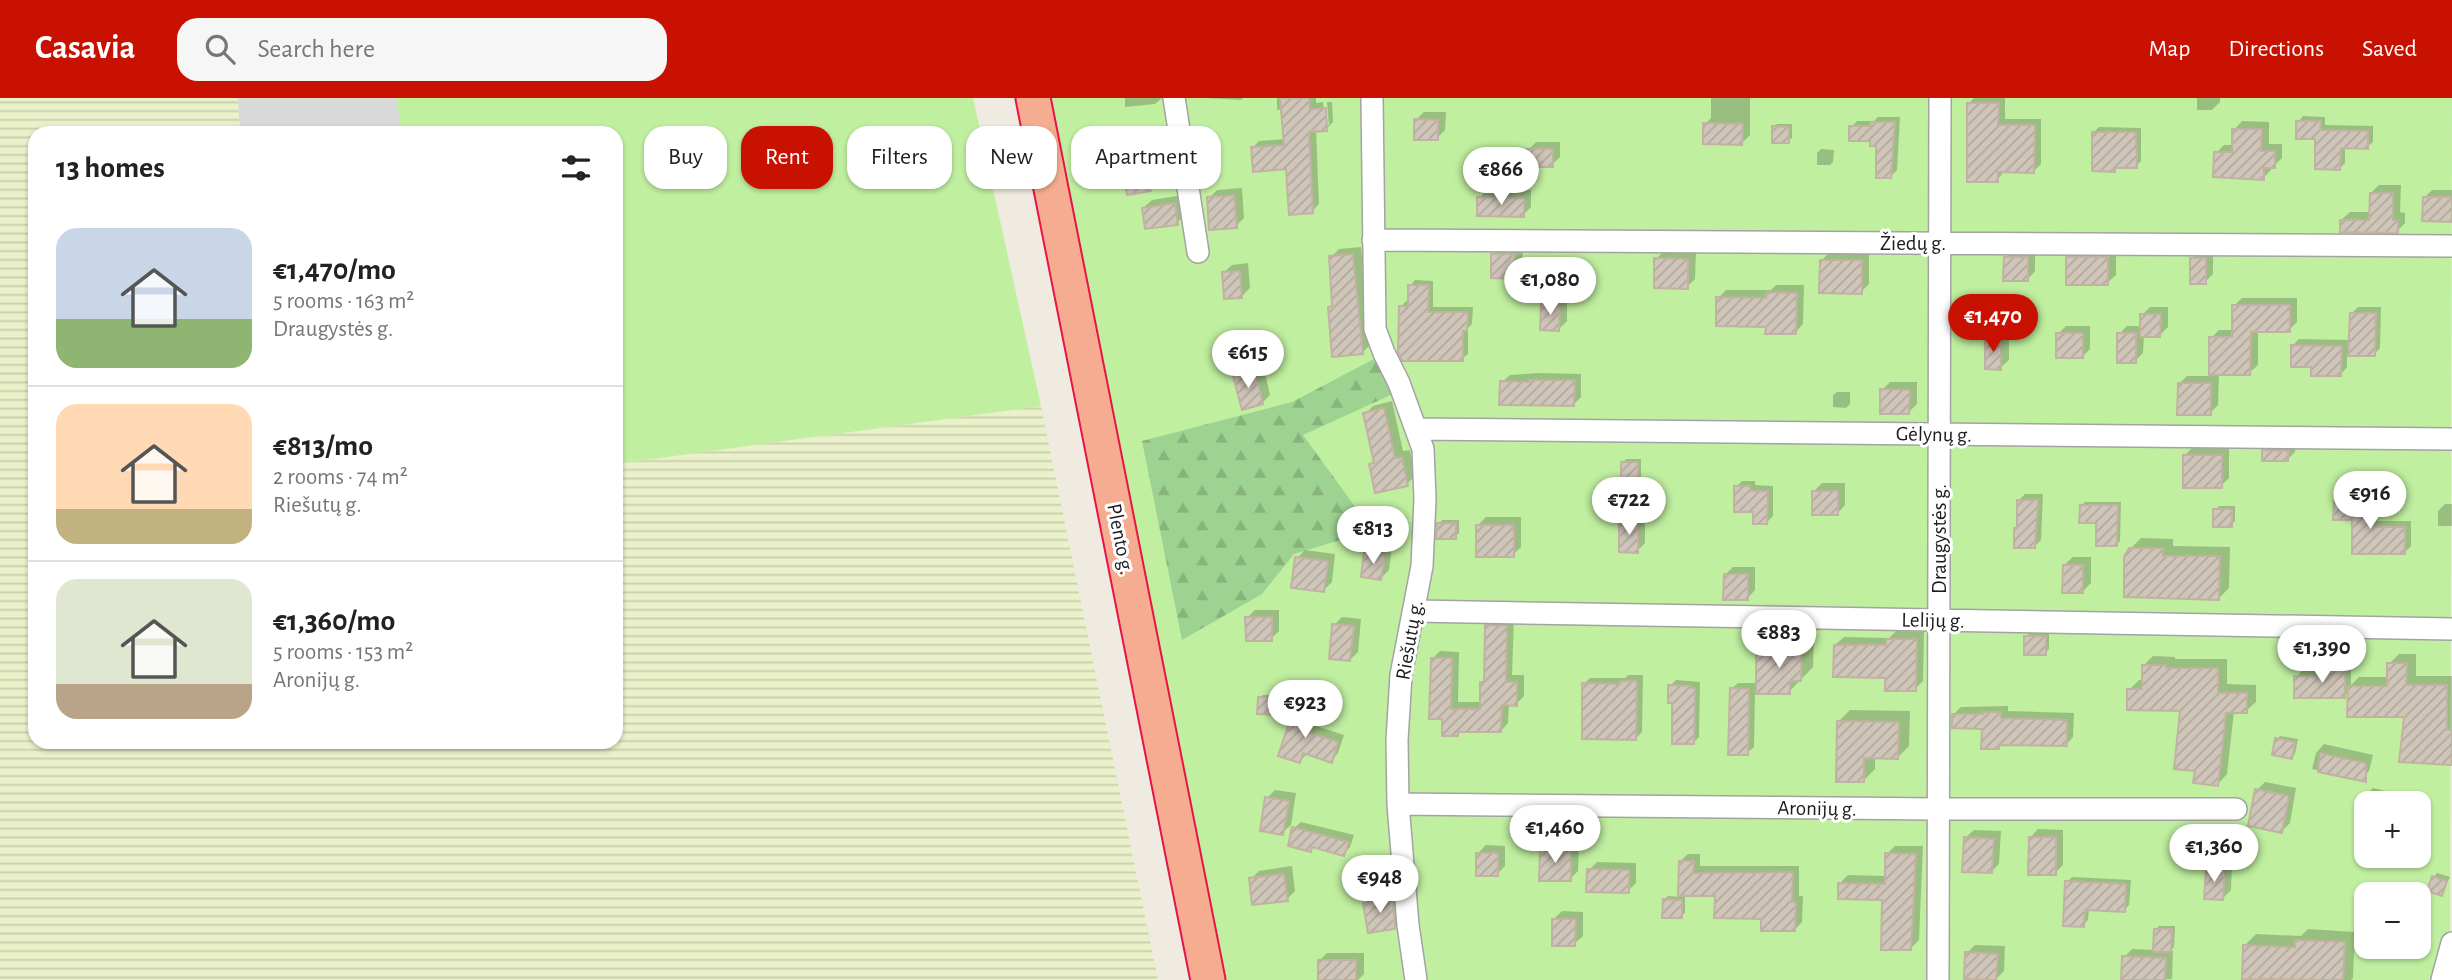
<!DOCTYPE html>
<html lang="en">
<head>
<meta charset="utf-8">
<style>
	body { margin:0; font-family:"Alegreya Sans",sans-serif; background:#f6f6f6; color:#222; height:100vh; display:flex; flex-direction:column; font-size:26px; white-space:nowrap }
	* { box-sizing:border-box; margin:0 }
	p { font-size:23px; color:#767676 }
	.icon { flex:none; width:38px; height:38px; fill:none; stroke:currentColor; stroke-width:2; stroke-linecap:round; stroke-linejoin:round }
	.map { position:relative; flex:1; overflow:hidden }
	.sheet { position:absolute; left:28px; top:28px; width:595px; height:623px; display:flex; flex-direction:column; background:#fff; border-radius:21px; box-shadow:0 2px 5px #0004 }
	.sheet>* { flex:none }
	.hud { position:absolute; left:644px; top:28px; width:665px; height:63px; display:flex; gap:14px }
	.controls { position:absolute; left:2354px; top:693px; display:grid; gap:14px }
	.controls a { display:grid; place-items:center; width:77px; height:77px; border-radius:14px; background:#fff; box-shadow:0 2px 5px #0004; font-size:35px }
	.price { position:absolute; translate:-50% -60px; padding:0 16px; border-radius:24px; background:#fff; color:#222; font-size:23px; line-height:46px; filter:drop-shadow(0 2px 4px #0008) }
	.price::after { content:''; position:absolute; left:50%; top:42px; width:21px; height:16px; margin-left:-10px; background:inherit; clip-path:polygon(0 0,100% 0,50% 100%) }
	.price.on { background:#c81100; color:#fff }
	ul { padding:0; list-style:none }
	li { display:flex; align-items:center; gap:21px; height:175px; padding:0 28px }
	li+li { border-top:2px solid #e0e0e0 }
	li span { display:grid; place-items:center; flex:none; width:196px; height:140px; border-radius:21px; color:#555 }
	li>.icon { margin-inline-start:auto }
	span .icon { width:84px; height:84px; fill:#fffc; stroke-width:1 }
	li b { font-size:30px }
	h2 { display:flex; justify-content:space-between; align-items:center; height:84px; padding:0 28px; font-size:30px }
	.chip { padding:0 24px; border-radius:21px; background:#fff; box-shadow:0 2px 5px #0004; font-size:24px; line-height:63px }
	.chip.on { background:#c81100; color:#fff }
	header { display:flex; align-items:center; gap:42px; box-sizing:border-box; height:98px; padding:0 35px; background:#c81100; color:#fff }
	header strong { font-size:33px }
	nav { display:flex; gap:38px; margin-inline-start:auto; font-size:24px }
	.search { width:490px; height:63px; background:#f6f6f6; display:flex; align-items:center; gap:18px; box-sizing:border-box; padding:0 24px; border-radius:21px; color:#767676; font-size:26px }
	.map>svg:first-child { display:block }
	.residential { fill:#dad9d9 }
	.farmland { fill:url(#farmland-rules) }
	.grass { fill:#c0efa0; fill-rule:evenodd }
	.forest { fill:url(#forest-firs) }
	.shadow { fill:#0003 }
	.building { fill:url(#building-hatch); stroke:#c2b2a1; stroke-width:2 }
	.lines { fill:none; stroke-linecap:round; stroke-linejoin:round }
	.minor-casing { stroke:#a3a3a3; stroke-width:24 }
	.trunk-casing { stroke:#e71349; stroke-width:37 }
	.minor { stroke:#fff; stroke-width:21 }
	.trunk { stroke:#f6ac90; stroke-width:33 }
	.labels { text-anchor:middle; stroke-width:6; stroke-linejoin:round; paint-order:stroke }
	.street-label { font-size:21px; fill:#1c1c1c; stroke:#fff }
</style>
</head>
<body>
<header>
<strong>Casavia</strong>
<div class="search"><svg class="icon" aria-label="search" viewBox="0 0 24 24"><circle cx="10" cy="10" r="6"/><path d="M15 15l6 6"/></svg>Search here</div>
<nav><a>Map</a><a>Directions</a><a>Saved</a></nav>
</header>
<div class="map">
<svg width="2452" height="882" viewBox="0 0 2452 882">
	<defs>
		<pattern id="farmland-rules" width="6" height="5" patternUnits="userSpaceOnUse" patternTransform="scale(1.75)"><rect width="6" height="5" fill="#eaf0c9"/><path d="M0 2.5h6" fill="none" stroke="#c8cdac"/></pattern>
		<pattern id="forest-firs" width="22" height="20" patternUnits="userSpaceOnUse" patternTransform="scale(1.75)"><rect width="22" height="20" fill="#9ed291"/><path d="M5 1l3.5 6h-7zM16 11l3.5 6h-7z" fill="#88b47c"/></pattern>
		<pattern id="building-hatch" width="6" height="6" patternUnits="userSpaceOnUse" patternTransform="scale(1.75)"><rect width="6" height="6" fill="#cfc5b9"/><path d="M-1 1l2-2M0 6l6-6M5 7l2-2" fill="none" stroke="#b1a99e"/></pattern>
	</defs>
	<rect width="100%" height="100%" fill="#efebe0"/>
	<!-- residential -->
	<path class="residential" d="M238,0H396L402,31L374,35H240Z"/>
	<!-- farmland -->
	<path class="farmland" d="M0,0H238L240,35H35V644H616V366L1041,308L1158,882H0Z"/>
	<!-- grass -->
	<path class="grass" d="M396,0H973L1041,308L616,366V35H402Z
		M1051,0H2452L2450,882H1224ZM2366,705H2418V758H2366ZM2366,796H2418V849H2366Z"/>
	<!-- forest -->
	<path class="forest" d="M1374,261L1393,296L1303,337L1359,414L1360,436L1294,456L1262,496L1182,542L1142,343L1292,304Z"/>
	<!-- shadow -->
	<path class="shadow" d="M1125,0H1162L1155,6L1125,9Z
		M1206,0H1243L1241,2Z
		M1277,0H1316V5L1323,4L1325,27H1329L1327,4H1332L1333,24L1326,31L1316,32L1319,106L1312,113L1288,69L1252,50L1259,43L1285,41L1283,11L1277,12Z
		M1711,0H1750V37L1742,45L1705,26L1711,20Z
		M1974,0H2005V21H2041V66L2034,73H2004L1997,83L1968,6Z
		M2197,0H2220V4L2212,12H2197Z
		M1424,14H1446L1445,32L1437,40L1416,22Z
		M2303,18L2325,19V27L2373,28V44L2367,49H2345V65L2340,70L2317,40L2298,24Z
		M1878,19H1900L1897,72L1891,78L1878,47L1851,29L1857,23H1874Z
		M2242,23L2269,24V46H2282V60L2274,68H2271V72L2263,80L2216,55L2224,47H2234V32Z
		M1777,26H1792V40L1788,43L1773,29Z
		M2099,29L2141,30V63L2136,68H2118L2114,72L2094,34Z
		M1536,44H1560V59L1552,67L1528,52Z
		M1821,51L1834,52L1833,64L1830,67H1817V55Z
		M1156,68L1159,84L1150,92L1126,79L1134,71Z
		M2379,87H2401L2400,114L2405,115V125L2397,133L2341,122L2350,114H2371V95Z
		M1242,90L1244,120L1236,128L1209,100L1217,92Z
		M1487,92H1531V109L1523,117L1479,100Z
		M2432,92H2452V122L2424,100Z
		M1183,97L1185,117L1177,125L1143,110L1152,102Z
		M1501,148L1523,149L1522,171L1514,179L1493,157Z
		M1361,149L1371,246L1363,254L1330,209L1334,205L1331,159L1339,151Z
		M2014,152H2035V173L2027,182L2005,160Z
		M2076,152H2116V177L2107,185L2068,160Z
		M2200,152H2213V176L2205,184L2192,160Z
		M1664,153H1696L1695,181L1687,189L1656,161Z
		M1830,154L1869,155V186L1861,194L1822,162Z
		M1248,165L1250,190L1242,198L1223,175L1232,167Z
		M1415,182L1433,183V209H1473L1472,226L1468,230V256L1462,261L1401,209L1406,203L1410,204V188Z
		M1776,187H1804L1803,226L1795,235L1767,227L1718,200L1726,192H1771Z
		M1550,199H1567V223L1559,231L1542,207Z
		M2242,200H2297V224L2289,232H2258V267L2249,275H2219L2218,307L2210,315L2179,286L2187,278H2211V240L2219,232H2234V208Z
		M2150,209H2168V229L2160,237H2144L2143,255L2135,263L2119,236L2127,228H2142V217Z
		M2358,209H2381L2380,250L2374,257L2347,256V269L2341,276L2313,267L2292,248L2299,241L2350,242L2352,215Z
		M2066,228H2090V251L2082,259L2058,236Z
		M1995,234H2009V262L2000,270L1987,242Z
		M1263,266L1270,297L1262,305L1235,279L1243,271Z
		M1539,275L1581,276V299L1574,306L1502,284L1510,277Z
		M1890,284H1917V306L1909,314L1882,292Z
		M1837,294H1850V306L1846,310L1833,309V297Z
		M1392,303L1403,353L1410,352L1415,378L1407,386L1371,366L1375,361L1365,316L1373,308Z
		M2271,345H2295V354L2287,362L2263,353Z
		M2193,349H2229V380L2221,388L2185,357Z
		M1626,361H1641V380L1637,384L1623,365Z
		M1742,383H1755V387L1773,388V418L1767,424L1736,389Z
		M1822,385H1845V407L1837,416L1814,393Z
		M2025,396H2043L2041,442L2034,449L2016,431L2019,428V402Z
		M2342,398H2377V423H2411V448L2404,455L2354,420L2335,404Z
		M1635,401L1655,402V414L1651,417H1645V445L1637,453L1621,423L1631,415V405Z
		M2085,404H2121L2120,443L2117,446L2081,407Z
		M2445,406H2452V428H2438V413Z
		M2219,408H2235V423L2231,427L2215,412Z
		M1486,419H1521V449L1513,457L1478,427Z
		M1442,422H1459V435L1455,439L1439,426Z
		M2141,440L2173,441V448L2230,449L2229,490L2219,500L2130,451Z
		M1374,447L1392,449L1389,472L1381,480L1366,455Z
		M1305,452L1335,456L1332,484L1324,492L1297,460Z
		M2073,459H2091V485L2083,493L2064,467Z
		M1733,469H1755V492L1747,501L1725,477Z
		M1255,512H1279V533L1271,541L1247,520Z
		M1342,519L1361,521L1358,554L1350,562L1334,527Z
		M1494,521H1514L1512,577H1524V598L1516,606H1509L1508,625L1501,633L1462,632L1457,636L1444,619L1432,561L1440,553L1459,554L1458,604H1482V584L1486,581L1487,528Z
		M1896,533L1924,534L1923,583L1915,591L1887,578L1835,547L1844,539L1889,540Z
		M1796,535H1814L1813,569L1789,594H1755L1754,649L1747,655L1731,591L1738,585H1758V557L1770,545H1786Z
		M2029,535L2049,536V551L2045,555L2026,539Z
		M2399,556H2416V578H2452V665L2406,618L2349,593L2344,599L2296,579L2302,573H2327L2334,564H2351V587L2359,579H2389V566Z
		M2153,558L2175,559V561H2227V586L2256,587V604L2246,613H2234L2227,676L2218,686L2197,671L2182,611L2129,592L2139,582H2143V568Z
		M1628,577H1643L1642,634L1635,641L1584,586L1590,580H1625Z
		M1676,582L1700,584L1699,639L1693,645L1670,588Z
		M1263,597H1279V612L1275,615L1259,600Z
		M1301,605L1321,611L1316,628L1344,637L1338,655L1331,663L1308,655L1300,663L1294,612Z
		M2008,608V613L2074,615L2073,639L2066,647L2003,645L1998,649L1984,629L1953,617L1961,609Z
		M1850,612L1910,613L1909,648L1898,659H1875V671L1863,683L1838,624Z
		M2280,638L2298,641L2295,656L2291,659L2277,641Z
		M2324,646L2373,657L2369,673L2361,682L2312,671L2316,655Z
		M2265,684L2296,690L2290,725L2282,733L2257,692Z
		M2373,690L2385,693L2382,705H2367L2369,694Z
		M1275,692L1296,695L1291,727L1282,735L1267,700Z
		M1301,724L1354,737L1350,749L1344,756L1315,748L1310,752L1294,730Z
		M2366,730V756L2361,755Z
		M2038,731L2063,732V767L2055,775L2030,740Z
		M1974,732L2001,733L1999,766L1991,774L1965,740Z
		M1549,744L1579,745L1578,773L1570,781L1541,752Z
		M1486,747L1505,748V768L1497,776L1478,755Z
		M1895,748H1923L1919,842L1911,850L1883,800L1840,785L1848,777L1887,778V756Z
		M1688,756H1700V768H1799V798H1803L1802,824L1795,831L1763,819L1717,797L1685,796V815L1681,818L1664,802L1668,798L1680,799V763Z
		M2375,758H2396L2392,761Z
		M2216,763L2232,764L2231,792L2223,800L2208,772Z
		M1597,764L1636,765V785L1628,793L1589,772Z
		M1292,768L1295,793L1287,801L1251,781L1259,773Z
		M2437,775L2450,779L2442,796L2434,779Z
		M2072,779L2131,782L2129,807L2124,812L2089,810L2088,822L2083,827L2067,784Z
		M1400,793L1403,821L1394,829L1365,805L1373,797Z
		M1562,813L1583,814V838L1574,846L1554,821Z
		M2159,828H2175L2174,849L2170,853H2173L2172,881L2123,882L2124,859L2132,851L2155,852L2156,831Z
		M2308,831L2355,834L2353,880L2351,882H2295L2245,847L2256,836L2301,838Z
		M1975,847L2005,848L2004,873L1996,881L1967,855Z
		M1327,855H1364V876L1358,882H1320L1319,863Z"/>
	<!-- building -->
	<path class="building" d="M1280,0H1309L1310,11L1326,10L1327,33L1309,34L1313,115L1289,117L1286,71L1253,74L1251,49L1284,47Z
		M1967,5H1999L1998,27H2035L2034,75L1998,74V84H1967Z
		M1414,21L1438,22V42H1414Z
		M2296,23H2321L2320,32L2368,33V51L2341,50L2340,72L2315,71V41H2296Z
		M1870,24H1895L1891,80H1876V48H1870V43H1849V28H1870Z
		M1703,25L1743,26L1742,47L1703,46Z
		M1772,28L1789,29V45H1772Z
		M2232,31H2262L2261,53H2275V70H2264V82L2213,79L2214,54H2232Z
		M2092,34H2136L2137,70H2115V74L2092,73Z
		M1526,51H1553V69H1526Z
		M1148,75L1151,93L1127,97L1124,79Z
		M2370,95H2393V122H2398V135L2340,134V122H2369Z
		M1234,97L1237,130L1209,132L1207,99Z
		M1477,99L1524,100V119L1477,118Z
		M2423,99H2452V124L2422,123Z
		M1175,105L1178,127L1145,131L1142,110Z
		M1353,156L1363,256L1332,259L1328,209L1332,208L1329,158Z
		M1491,156H1515V181L1491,180Z
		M2004,159H2028V183H2003Z
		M2066,159H2108V187H2066Z
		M1654,160L1688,161V191L1654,190Z
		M2190,160H2206V186H2190Z
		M1820,162H1862V196L1819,195Z
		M1240,173L1242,200L1224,201L1222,174Z
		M1408,187H1429L1428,214H1468L1467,233H1463V263H1402L1398,254L1399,208H1408Z
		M1766,194L1797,195L1796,236H1765L1766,229L1716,228V199L1766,200Z
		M1541,206H1560L1559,233L1540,232Z
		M2232,207H2290V234H2251L2250,277H2209V239H2232Z
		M2350,215H2376L2375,258H2348Z
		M2140,216H2161L2160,239H2140Z
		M2056,235H2083V260H2056Z
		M2117,235H2136V265H2117Z
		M1985,241H2001V272L1985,271Z
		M2291,247L2342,248L2341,278H2311V269H2291Z
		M1255,273L1263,306L1242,312L1233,278Z
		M1529,282H1575L1574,308L1499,307L1500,283L1529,284Z
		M2178,285H2211V317H2177Z
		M1880,291L1910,292L1909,316H1880Z
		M1384,310L1395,360L1402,359L1408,388L1375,395L1369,366L1374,365L1363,315Z
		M2262,352L2288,353V363H2262Z
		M2183,357H2222V390H2183Z
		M1621,364H1638V385H1621Z
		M1734,388H1750V393H1768L1767,426H1753V414H1734Z
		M1812,393H1838V417H1812Z
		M2017,402H2038L2035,450H2014V430H2017Z
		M1630,404H1652V419H1629Z
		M2334,404H2371V429H2405V456H2352V422H2333Z
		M2080,407H2118L2117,448H2096V425H2079Z
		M2213,411H2232V429H2213Z
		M1619,423H1638V455L1619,454Z
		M1437,425H1456V441H1436Z
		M1476,427H1514V459H1476Z
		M2129,450H2163V458H2220L2219,502L2124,499V459Z
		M1364,454L1385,457L1381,482L1361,479Z
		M1295,459L1328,463L1324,494L1291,490Z
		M2063,467H2083V495H2062Z
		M1724,476H1748V502H1723Z
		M1245,519H1272V543H1246Z
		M1332,526L1354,528L1350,563L1329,561Z
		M1485,527L1507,528L1506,584H1517V608L1502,607L1501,634H1458V638H1442V621H1429L1431,560H1452L1451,611H1480V584H1484Z
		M2024,538H2046V557H2024Z
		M1886,541H1917L1916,593H1885V580L1833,579L1834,547H1886Z
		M1781,546L1802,547L1801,583H1790V596H1756V556L1781,557Z
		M2387,565H2407L2406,587H2447V632H2452V667L2399,664L2404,619H2347L2348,588H2387Z
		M2142,567H2166V570H2218V595H2247V615H2226L2218,688L2193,685L2195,673L2174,671L2180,613L2127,612V591H2142Z
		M2325,569L2345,570V600H2294V578L2325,579Z
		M1620,583H1637L1636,642L1582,641V585L1620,586Z
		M1668,587L1690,588V590H1695L1694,646H1672V605H1668Z
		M1730,590L1749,591L1748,657H1728Z
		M1258,599L1276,600V617L1257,616Z
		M1293,612L1315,618L1310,635L1338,644L1332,665L1303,655L1300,665L1278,658Z
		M1983,614H2001V620L2067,622V648L1999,647V651H1981L1982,631L1952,630V616H1983Z
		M1837,623L1899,624L1898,661L1864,660V684H1836Z
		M2275,640L2295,644L2292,661L2272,657Z
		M2320,655L2366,665V684L2318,674Z
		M2255,691L2289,698L2282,735L2248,728Z
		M1265,699L1289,703L1283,737L1260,733Z
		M1292,729L1349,744L1344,758L1312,749L1311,754L1288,748Z
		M1964,739L1994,741L1992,775L1962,774Z
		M2029,739H2056V777H2028Z
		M1540,751L1571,752V783H1539Z
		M1476,755H1498V778H1476Z
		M1885,755L1916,756L1911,852H1881L1882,802L1838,801V785L1885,786Z
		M1679,763H1694L1693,775L1793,774L1792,804H1796L1795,833H1761V821L1714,820L1715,798H1678Z
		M1587,771L1629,772V795L1586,794Z
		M2206,771L2225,772L2223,802L2204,801Z
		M1284,776L1288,803L1252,807L1249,780Z
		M2432,778L2447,783L2442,798L2427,793Z
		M2065,783L2126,786L2125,814L2085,812L2084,829L2063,828Z
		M1393,800L1395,831L1368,835L1363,805Z
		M1663,801L1682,802V820H1662Z
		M1552,821H1576L1575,848H1552Z
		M2154,831H2172L2171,854H2153Z
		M2295,842L2345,844L2343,882L2242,881L2243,847L2295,849Z
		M1965,854L1998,856L1996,882L1964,881Z
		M2122,858L2166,860L2165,882H2121Z
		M1318,862H1356V882H1318Z"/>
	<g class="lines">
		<defs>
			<path id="minor" d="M1174,0L1198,154
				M1372,0L1375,231L1384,255L1399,285L1423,351L1425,401L1422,468L1401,577L1397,642L1398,706L1408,827L1416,882
				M1373,142L2452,148
				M1416,331L2452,341
				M1415,513L2452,531
				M1398,706L1938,711H2236
				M1938,882L1940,0
				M2442,882L2452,845"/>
			<path id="trunk" d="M1033,0L1208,882"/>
		</defs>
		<!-- minor casing -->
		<use href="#minor" class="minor-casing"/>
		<!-- trunk casing -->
		<use href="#trunk" class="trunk-casing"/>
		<!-- minor -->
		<use href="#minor" class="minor"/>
		<!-- trunk -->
		<use href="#trunk" class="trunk"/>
	</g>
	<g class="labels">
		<!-- street labels -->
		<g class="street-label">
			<text x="1913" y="152">Žiedų g.</text>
			<text transform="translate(1934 336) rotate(1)" y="7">Gėlynų g.</text>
			<text transform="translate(1121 441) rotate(79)" y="7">Plento g.</text>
			<text transform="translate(1939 441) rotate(-90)" y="7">Draugystės g.</text>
			<text transform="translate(1933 522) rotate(1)" y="7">Lelijų g.</text>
			<text transform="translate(1409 542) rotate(-80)" y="7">Riešutų g.</text>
			<text transform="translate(1817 710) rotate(1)" y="7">Aronijų g.</text>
		</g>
	</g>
</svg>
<div class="controls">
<a>+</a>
<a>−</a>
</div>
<b class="price" style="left:1501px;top:109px">€866</b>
<b class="price" style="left:1550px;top:219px">€1,080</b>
<b class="price on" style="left:1993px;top:256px">€1,470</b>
<b class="price" style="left:1248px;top:292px">€615</b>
<b class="price" style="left:2370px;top:433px">€916</b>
<b class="price" style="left:1629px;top:439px">€722</b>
<b class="price" style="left:1373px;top:468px">€813</b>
<b class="price" style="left:1779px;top:572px">€883</b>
<b class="price" style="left:2322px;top:587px">€1,390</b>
<b class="price" style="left:1305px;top:642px">€923</b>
<b class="price" style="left:1555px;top:767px">€1,460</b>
<b class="price" style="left:2214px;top:786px">€1,360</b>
<b class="price" style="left:1380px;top:817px">€948</b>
<div class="hud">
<a class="chip">Buy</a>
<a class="chip on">Rent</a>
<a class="chip">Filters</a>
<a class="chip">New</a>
<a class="chip">Apartment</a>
</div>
<section class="sheet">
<h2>13 homes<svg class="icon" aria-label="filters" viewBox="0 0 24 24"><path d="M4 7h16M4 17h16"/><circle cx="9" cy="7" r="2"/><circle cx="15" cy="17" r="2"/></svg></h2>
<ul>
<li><span style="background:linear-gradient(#c9d6e8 65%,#8fb573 0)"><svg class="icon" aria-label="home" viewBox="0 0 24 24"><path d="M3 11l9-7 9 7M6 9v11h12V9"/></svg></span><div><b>€1,470/mo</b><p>5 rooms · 163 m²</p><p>Draugystės g.</p></div></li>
<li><span style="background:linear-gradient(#ffd9b3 75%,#c2b280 0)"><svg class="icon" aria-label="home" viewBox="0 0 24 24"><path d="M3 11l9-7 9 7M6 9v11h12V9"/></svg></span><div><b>€813/mo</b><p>2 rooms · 74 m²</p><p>Riešutų g.</p></div></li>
<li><span style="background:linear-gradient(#dfe7d0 75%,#b9a48a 0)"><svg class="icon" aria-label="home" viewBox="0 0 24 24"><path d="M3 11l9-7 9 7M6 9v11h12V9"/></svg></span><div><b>€1,360/mo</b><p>5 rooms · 153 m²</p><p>Aronijų g.</p></div></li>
</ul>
</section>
</div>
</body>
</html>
